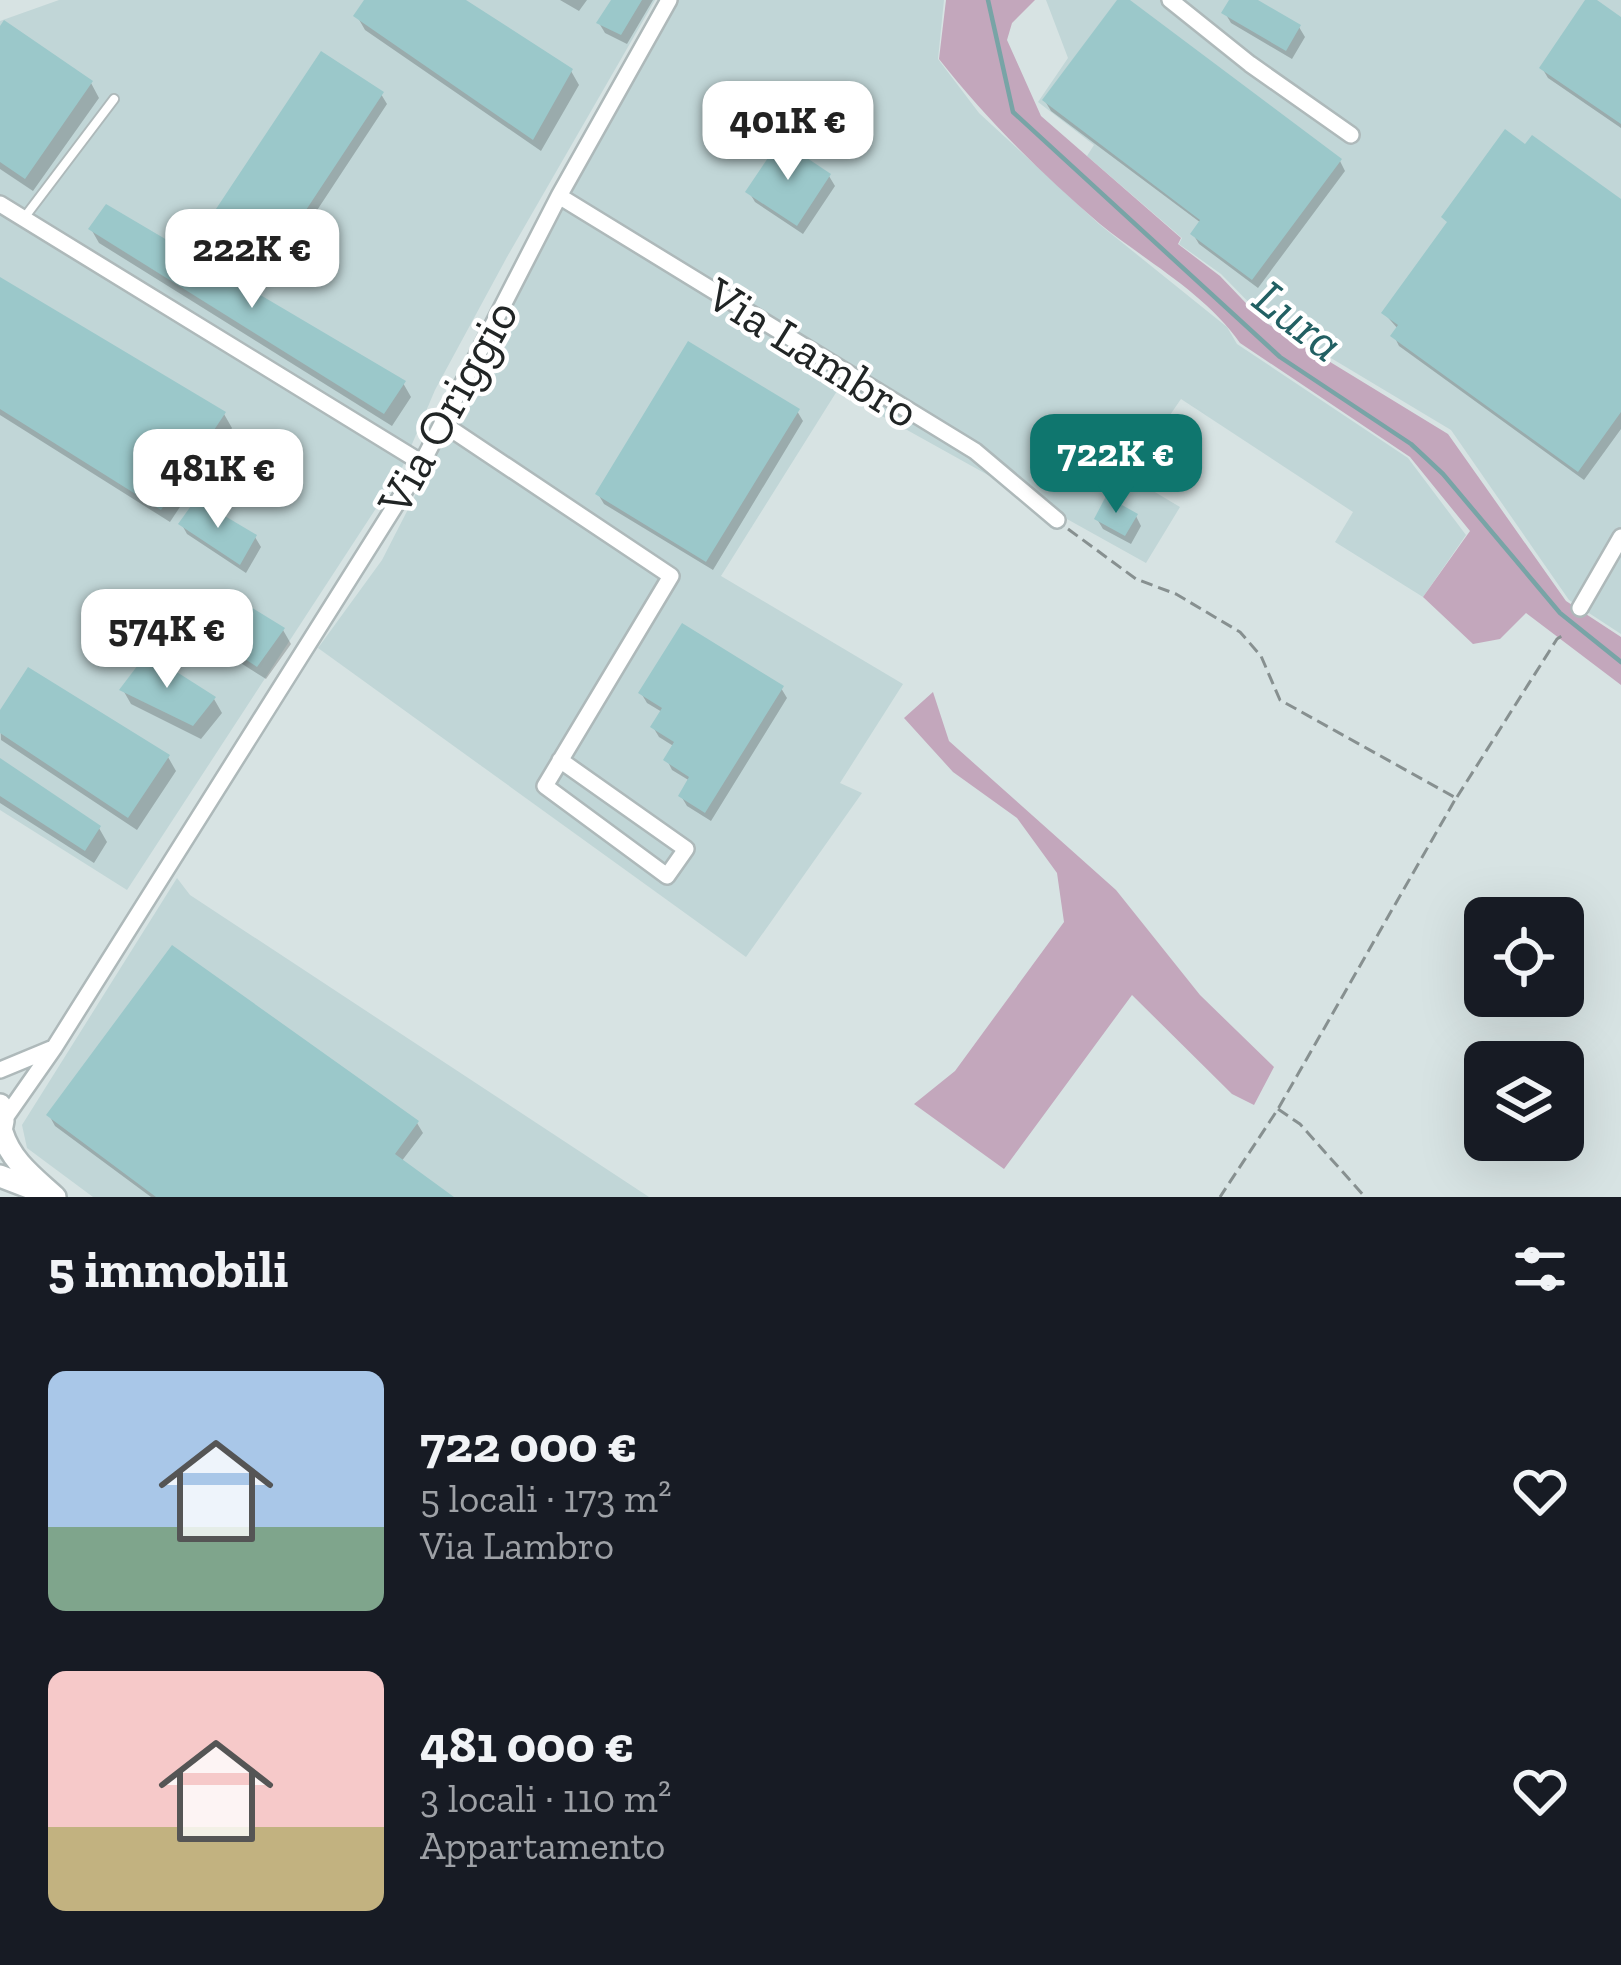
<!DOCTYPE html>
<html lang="it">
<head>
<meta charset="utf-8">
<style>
	body { margin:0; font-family:"Zilla Slab",serif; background:#242831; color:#f1f3f6; height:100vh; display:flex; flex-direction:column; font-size:45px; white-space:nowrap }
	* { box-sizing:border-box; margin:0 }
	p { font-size:39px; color:#9ea1a6 }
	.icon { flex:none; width:66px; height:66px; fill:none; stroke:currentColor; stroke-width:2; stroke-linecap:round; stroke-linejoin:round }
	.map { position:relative; height:1197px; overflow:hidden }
	.side { display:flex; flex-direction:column; background:#171b24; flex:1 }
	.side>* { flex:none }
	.buttons { position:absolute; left:1464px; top:897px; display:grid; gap:24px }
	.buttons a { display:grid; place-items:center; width:120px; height:120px; border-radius:18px; background:#171b24; box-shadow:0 12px 48px #0002; font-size:60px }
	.price { position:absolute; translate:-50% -102px; padding:0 27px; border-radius:24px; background:#fff; color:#222; font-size:39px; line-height:78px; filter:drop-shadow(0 3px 6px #0008) }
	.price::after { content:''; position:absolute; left:50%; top:72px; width:36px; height:27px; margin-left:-18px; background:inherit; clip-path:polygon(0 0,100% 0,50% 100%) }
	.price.current { background:#0f766e; color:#fff }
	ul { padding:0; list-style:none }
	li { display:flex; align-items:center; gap:36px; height:300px; padding:0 48px }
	li span { display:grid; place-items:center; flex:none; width:336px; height:240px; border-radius:18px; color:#555 }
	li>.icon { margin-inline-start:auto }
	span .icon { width:144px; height:144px; fill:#fffc; stroke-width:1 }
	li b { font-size:51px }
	h2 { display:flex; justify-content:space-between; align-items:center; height:144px; padding:0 48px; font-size:51px }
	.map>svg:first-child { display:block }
	.built { fill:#c1d6d7 }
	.green { fill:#c3a7bc }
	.shadow { fill:#0003 }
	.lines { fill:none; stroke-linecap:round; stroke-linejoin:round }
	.stream { stroke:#78a4a6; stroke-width:4.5 }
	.building { fill:#9bc8ca }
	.service-casing { stroke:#aeb9ba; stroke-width:12 }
	.minor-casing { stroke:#aeb9ba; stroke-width:20 }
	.secondary-casing { stroke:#aeb9ba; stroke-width:26 }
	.path { stroke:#879090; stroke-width:3; stroke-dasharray:12 6; stroke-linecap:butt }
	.service { stroke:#fff; stroke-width:8 }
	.minor { stroke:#fff; stroke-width:15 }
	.secondary { stroke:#fff; stroke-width:21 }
	.labels { text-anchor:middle; stroke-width:9; stroke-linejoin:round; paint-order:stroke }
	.street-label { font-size:48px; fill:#212525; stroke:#fff }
	.water-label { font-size:51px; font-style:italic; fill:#226063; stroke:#fff }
</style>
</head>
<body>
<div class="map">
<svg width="1621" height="1197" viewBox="0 0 1621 1197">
	<rect width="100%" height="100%" fill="#d7e3e3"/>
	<!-- built -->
	<path class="built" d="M59,0H655L507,257L435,390L401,470L127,890L0,810V21Z
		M677,0H944L938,59L979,113L1099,224L1227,327L1237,344L1408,458L1466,535L1423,597L1335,542L1353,512L1181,399L1128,476L1180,507L1146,563L837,391L721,576L903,684L840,783L862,793L746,957L318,648L382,560L581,172Z
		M1046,0H1621V634L1569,600L1451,430L1264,318L1221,274L1179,244L1182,238L1087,156L1094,145L1038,102L1068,58Z
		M177,878L190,895L649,1197H93L27,1148L22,1125Z"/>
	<!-- green -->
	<path class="green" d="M946,0H1035L1012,23L1007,40L1041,116L1181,238L1178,244L1220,276L1263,321L1448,434L1566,601L1621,637V685L1526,613L1500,639L1473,644L1423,597L1470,531L1410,457L1240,343C1205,293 1147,262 1100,224C1042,174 986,119 939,59Z
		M933,692L949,741L1116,890L1200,995L1274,1067L1254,1105L1232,1094L1132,995L1004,1169L914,1104L955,1071L1064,922L1057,873L1017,818L953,772L904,718Z"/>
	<!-- shadow -->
	<path class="shadow" d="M368,0H460L571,71L579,85L541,151L365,30L357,16Z
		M560,0H587L579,11Z
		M614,0H653L627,44L605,33L599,23Z
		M1121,0L1340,161L1345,171L1258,288L1199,244L1193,234L1201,223L1051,111L1045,101Z
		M1232,0H1252L1299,27L1305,37L1292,59L1231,23L1225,13Z
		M1589,0L1621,20V128L1548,78L1542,68Z
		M0,32L91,83L99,98L33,191L0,169Z
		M381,94L387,104L283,262L224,223L218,212Z
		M829,176L835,186L803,234L755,202L749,192Z
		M1621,203V429L1584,480L1399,346L1394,336L1398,329L1384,313Z
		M91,229L403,383L411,397L392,426L99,243Z
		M0,281L224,414L232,428L170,522L0,415Z
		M797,411L803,421L713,570L604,504L598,494Z
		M1136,516L1141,526L1131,544L1103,529L1097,519Z
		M182,525L255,537L261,547L246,573L187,534Z
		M283,630L291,644L266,679L214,646L206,632Z
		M781,688L787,698L711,821L687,806L681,796L690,781L672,770L667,760L675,747L659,737L653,727L662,712L647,703L641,693Z
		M123,690L214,699L222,713L201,739L131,704Z
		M0,715L168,757L176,771L137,830L1,740Z
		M0,762L99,828L107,842L94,863L0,803Z
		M49,1115L417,1123L423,1133L401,1162L449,1197H151L55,1126Z"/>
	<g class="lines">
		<!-- stream -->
		<path class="stream" d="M988,0L1013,112L1280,357L1411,444L1443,474L1560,613L1621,662"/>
	</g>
	<!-- building -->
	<path class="building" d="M364,0H466L573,69L533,140L353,16Z
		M611,0H642L621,35L596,23Z
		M1117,0H1130L1342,159L1252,280L1190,234L1200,220L1042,100Z
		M1229,0H1258L1301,25L1286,51L1221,13Z
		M1585,0H1597L1621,17V124L1539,68Z
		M4,20L93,81L25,179L0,162V26Z
		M321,51L384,92L277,254L214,212Z
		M1505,129L1525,144L1532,135L1621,199V412L1578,472L1390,336L1398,325L1381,313L1447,222L1441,217Z
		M780,140L831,174L797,226L745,192Z
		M106,204L406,381L384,414L88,229Z
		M0,277L226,412L161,510L0,409Z
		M688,341L800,409L706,562L595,494Z
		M1106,496L1138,514L1125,536L1094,519Z
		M196,499L257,535L240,565L178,524Z
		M228,593L285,628L257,667L202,631Z
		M682,623L784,686L705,813L678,796L689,777L663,760L674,742L650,727L662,708L638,693Z
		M147,653L216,697L193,726L119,690Z
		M28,667L170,755L128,818L0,733V710Z
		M0,758L101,826L85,851L0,796Z
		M172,945L419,1121L395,1154L454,1197H156L46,1115Z"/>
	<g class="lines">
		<defs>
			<path id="service" d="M24,218L114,99"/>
			<path id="minor" d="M1170,0L1250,64L1351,135
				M559,196L975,451L1057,520
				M0,204L422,463
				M442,423L671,576L545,786L667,876L686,849L560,760
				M1580,608L1621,537
				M0,1070L51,1049
				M3,1121L54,1048L422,463L559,196L669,0"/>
			<path id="secondary" d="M0,1105L3,1121L0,1136
				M2,1132C11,1161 33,1177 55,1197
				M0,1176L39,1191"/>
		</defs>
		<!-- service casing -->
		<use href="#service" class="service-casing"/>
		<!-- minor casing -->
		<use href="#minor" class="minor-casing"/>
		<!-- secondary casing -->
		<use href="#secondary" class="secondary-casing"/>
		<!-- path -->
		<path class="path" d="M1068,529L1136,579L1176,594L1240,632L1261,656L1280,700L1456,798L1278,1109L1220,1197
			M1457,797L1557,639L1565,634
			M1278,1109L1300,1124L1365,1197"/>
		<!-- service -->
		<use href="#service" class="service"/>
		<!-- minor -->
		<use href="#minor" class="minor"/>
		<!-- secondary -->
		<use href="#secondary" class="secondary"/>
	</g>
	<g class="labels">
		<!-- street labels -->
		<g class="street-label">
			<text transform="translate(813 352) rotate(32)" y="17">Via Lambro</text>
			<text transform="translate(447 407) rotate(-61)" y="17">Via Origgio</text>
		</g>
		<!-- water labels -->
		<g class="water-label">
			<text transform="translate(1299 320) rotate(38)" y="18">Lura</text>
		</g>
	</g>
</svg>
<div class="buttons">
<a><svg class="icon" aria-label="locate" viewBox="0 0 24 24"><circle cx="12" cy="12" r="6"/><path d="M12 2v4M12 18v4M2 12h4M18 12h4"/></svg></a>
<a><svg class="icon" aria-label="layers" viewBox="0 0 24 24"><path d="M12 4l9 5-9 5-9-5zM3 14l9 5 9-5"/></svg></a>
</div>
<b class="price" style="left:788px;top:183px">401K €</b>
<b class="price" style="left:252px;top:311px">222K €</b>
<b class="price current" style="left:1116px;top:516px">722K €</b>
<b class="price" style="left:218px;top:531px">481K €</b>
<b class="price" style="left:167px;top:691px">574K €</b>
</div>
<section class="side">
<h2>5 immobili<svg class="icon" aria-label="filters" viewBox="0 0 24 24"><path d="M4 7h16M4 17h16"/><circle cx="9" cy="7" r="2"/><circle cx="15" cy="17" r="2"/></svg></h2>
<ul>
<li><span style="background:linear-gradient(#a9c7e8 65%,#7fa58c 0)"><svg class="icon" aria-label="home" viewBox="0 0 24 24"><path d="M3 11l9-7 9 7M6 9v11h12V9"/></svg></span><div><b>722 000 €</b><p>5 locali · 173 m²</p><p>Via Lambro</p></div><svg class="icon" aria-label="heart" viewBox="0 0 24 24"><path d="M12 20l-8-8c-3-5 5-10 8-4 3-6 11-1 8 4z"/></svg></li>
<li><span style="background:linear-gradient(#f6c9c9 65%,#c2b280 0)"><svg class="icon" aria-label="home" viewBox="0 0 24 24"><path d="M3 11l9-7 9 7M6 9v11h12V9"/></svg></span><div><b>481 000 €</b><p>3 locali · 110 m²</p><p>Appartamento</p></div><svg class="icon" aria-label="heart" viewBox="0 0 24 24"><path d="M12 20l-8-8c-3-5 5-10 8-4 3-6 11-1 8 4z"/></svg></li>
</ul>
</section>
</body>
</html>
